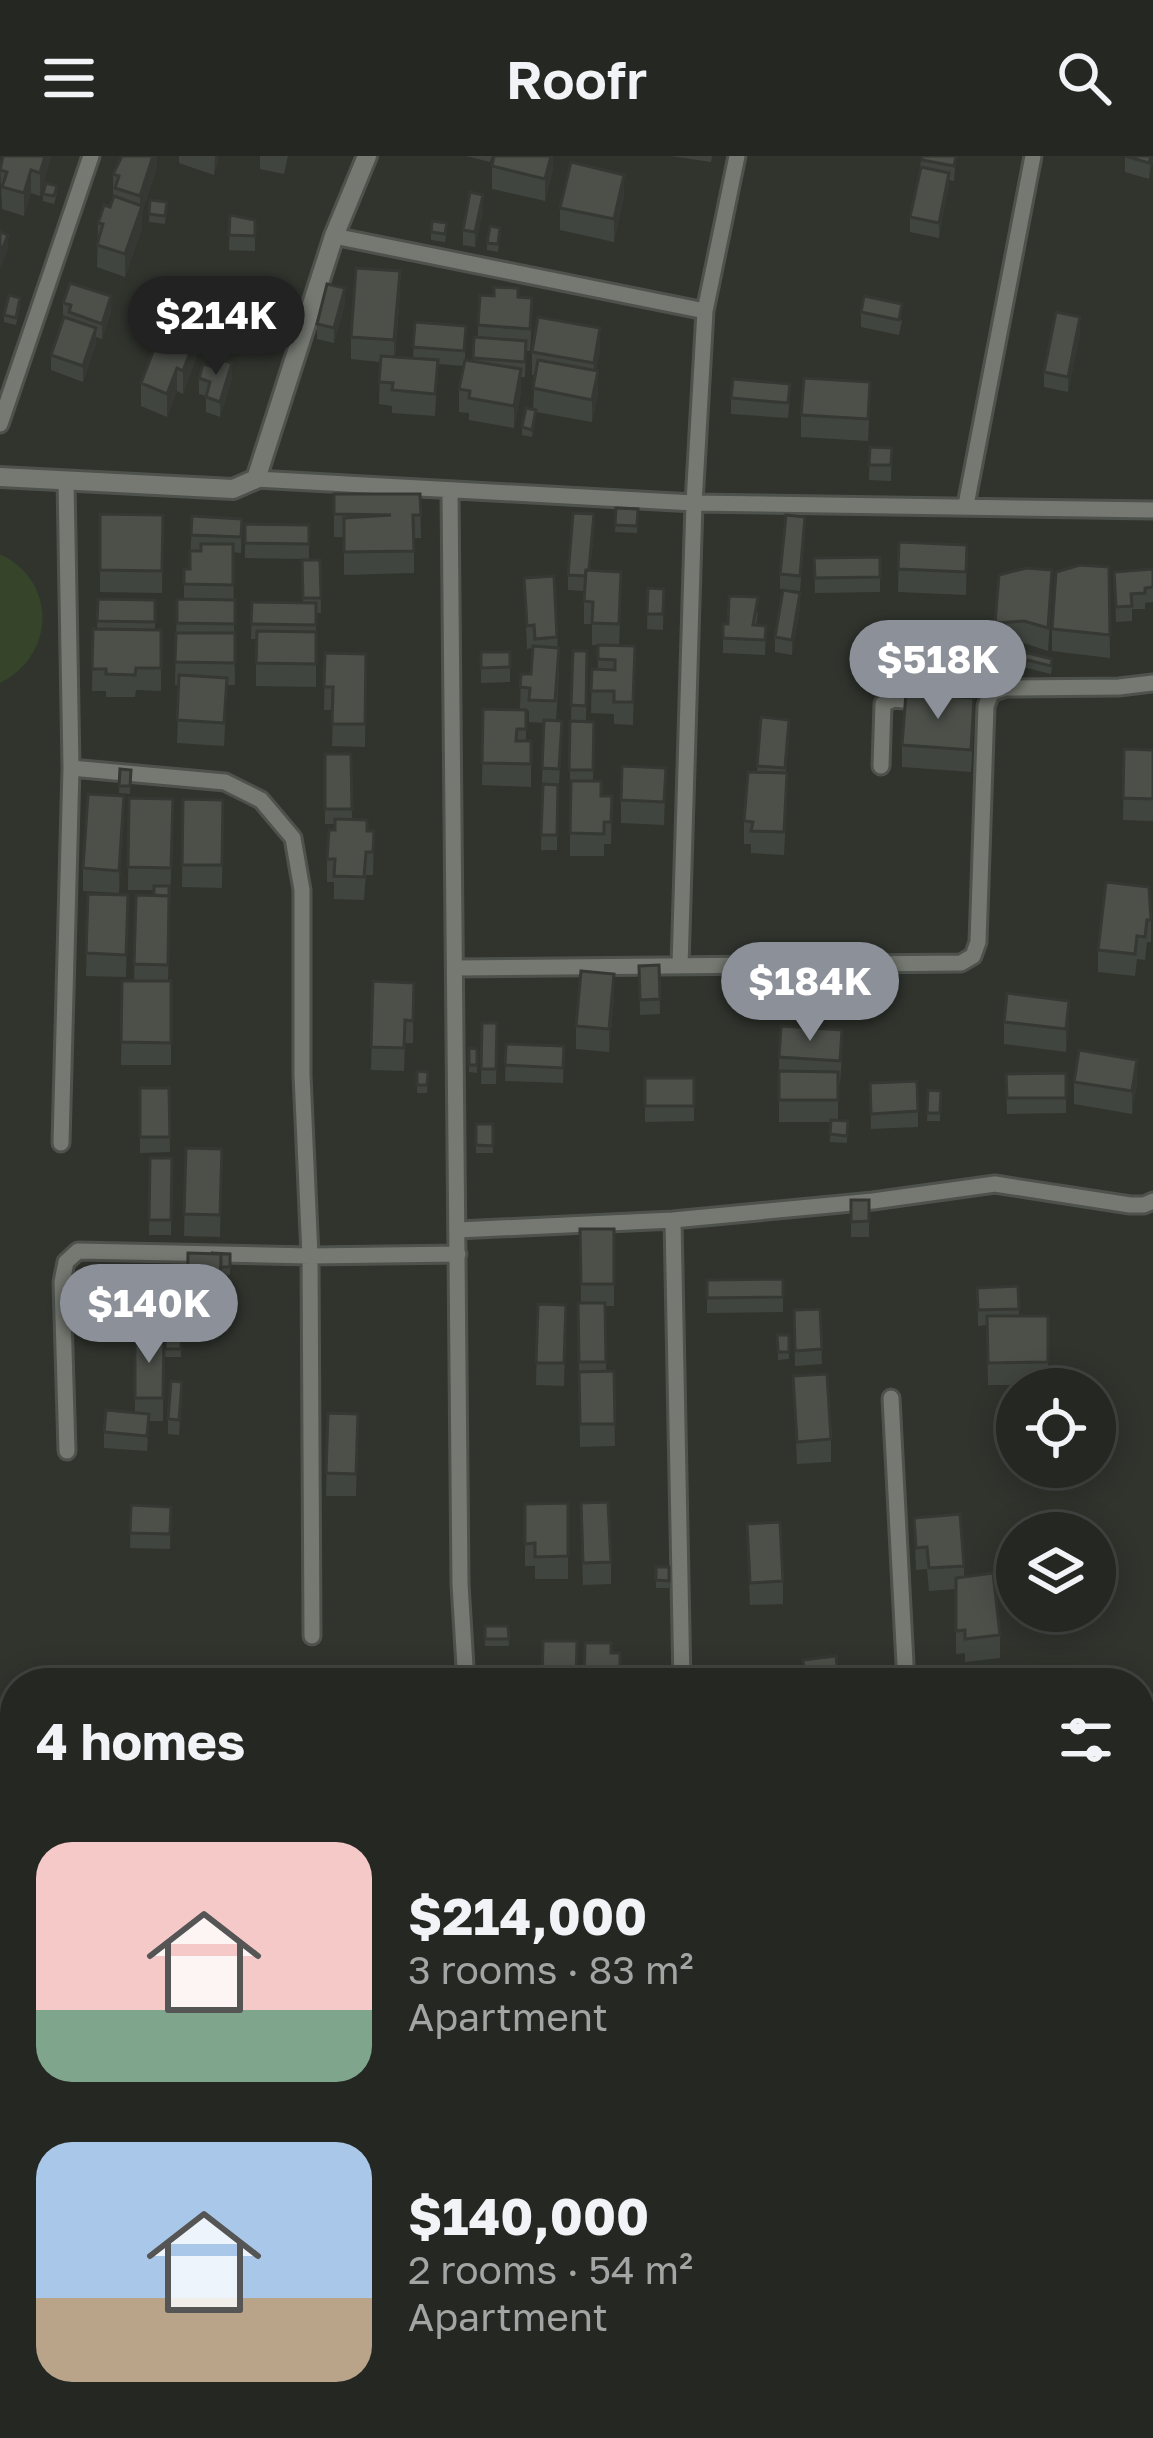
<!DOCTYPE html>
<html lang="en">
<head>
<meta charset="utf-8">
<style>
	body { margin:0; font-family:"Golos Text",sans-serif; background:#2c2f2a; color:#f1f3f6; height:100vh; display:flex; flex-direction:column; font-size:45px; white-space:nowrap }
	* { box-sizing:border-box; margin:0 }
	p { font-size:39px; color:#a3a5a5 }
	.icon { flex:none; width:66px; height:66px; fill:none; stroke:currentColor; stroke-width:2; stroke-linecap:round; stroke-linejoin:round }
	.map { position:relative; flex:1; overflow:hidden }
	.sheet { position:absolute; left:0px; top:1512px; width:1155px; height:771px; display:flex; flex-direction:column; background:#242722; border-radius:48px 48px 0 0; box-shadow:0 6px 30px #0003,0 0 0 3px #414440 }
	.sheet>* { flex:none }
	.tools { position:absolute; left:996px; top:1212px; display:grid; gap:24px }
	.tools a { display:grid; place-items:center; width:120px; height:120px; border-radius:50%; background:#242722; box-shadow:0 6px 30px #0003,0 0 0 3px #414440; font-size:60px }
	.price { position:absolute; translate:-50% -102px; padding:0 27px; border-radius:42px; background:#8c9099; color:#fff; font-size:39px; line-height:78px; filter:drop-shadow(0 3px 6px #0008) }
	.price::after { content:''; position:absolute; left:50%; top:72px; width:36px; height:27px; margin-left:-18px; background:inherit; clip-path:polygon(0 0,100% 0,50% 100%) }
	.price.on { background:#222; color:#fff }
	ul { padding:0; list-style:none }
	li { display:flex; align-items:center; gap:36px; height:300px; padding:0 36px }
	li span { display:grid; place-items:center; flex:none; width:336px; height:240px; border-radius:36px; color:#555 }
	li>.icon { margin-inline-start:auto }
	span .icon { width:144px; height:144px; fill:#fffc; stroke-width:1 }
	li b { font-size:51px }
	h2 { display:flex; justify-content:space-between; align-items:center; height:144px; padding:0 36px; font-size:51px }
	header { display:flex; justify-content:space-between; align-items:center; height:156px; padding:0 36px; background:#242722; font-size:54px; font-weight:600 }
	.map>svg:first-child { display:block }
	.green { fill:#36442a }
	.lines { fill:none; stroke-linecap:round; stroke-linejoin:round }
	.minor-casing { stroke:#4e524c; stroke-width:21 }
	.tertiary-casing { stroke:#4e524c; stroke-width:24 }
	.minor { stroke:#757971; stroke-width:15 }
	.tertiary { stroke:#757971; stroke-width:18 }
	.wall { fill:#41453f }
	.shaded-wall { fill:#353833 }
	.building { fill:#4c5049; stroke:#353833; stroke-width:3 }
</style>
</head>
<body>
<header><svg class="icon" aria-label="menu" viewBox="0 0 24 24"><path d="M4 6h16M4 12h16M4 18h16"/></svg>Roofr<svg class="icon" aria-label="search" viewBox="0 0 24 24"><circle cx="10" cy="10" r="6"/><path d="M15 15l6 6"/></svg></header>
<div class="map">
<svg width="1153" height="2282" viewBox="0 0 1153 2282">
	<rect width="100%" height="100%" fill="#30342d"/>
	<!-- green -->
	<path class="green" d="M0,398C57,425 56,499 0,527Z"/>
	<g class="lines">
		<defs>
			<path id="minor" d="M334,80L705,155
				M0,268L91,0
				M256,323L694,347L1153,354
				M450,336L460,1428L466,1527
				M966,349L1033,0
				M881,610L883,548L894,543L923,546
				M71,612L225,626L261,644L293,682L302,734V919L310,1100L312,1480
				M680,810L694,347L705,155L737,0
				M456,812L961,807L973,800L978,786L986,550L991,537L1006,532L1119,531L1153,527
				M61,987L71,612L66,324
				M673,1064L682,1527
				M458,1074L673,1064L873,1045L995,1028L1130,1049H1144L1153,1045
				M891,1242L906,1527
				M67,1295L62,1126L66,1106L78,1095L310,1100L458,1098
				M0,2170L7,2052
				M189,2268L190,2282
				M447,2268L448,2282
				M674,2268L675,2282
				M966,2268L968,2282"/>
			<path id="tertiary" d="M0,321L233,333L256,323L334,80L367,0"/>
		</defs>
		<!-- minor casing -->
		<use href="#minor" class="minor-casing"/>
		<!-- tertiary casing -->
		<use href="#tertiary" class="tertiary-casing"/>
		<!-- minor -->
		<use href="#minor" class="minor"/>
		<!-- tertiary -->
		<use href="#tertiary" class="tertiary"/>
	</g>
	<!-- wall -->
	<path class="wall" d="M51,0L40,40L31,37L24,60L2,53L0,9Z
		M157,0V11L142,57V72L125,121L97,111L98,67L110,51L113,41V18Z
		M179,0H218L214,19L179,7Z
		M260,0H288L284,18L260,13Z
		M466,0H492L490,6Z
		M553,0V13L545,45L492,33V10Z
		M670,0H712L711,6Z
		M922,0H956L954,25L949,24L939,82L910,76V61Z
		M1125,0H1153L1149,23L1125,16Z
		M57,37L54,48L43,45V38Z
		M624,41L614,86L560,74V52Z
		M150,44L167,46L165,68L149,66Z
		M483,54L475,91L463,89V74Z
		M230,59L255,64V95L229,94Z
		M447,74L445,86L431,84V76Z
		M500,79L498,96L487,94V87Z
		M400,137L395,201L413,202L415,166L466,170L465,204L473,205L474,181L478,182V169L518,141L532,164L530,195H526L525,221H521V236L514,272L469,264V257L459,256V233L464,210L438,208L435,260L392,257V250L379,248L380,206L351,203V181Z
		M63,147L111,156L102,183L96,181V188L83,226L51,214V199L63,162Z
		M345,148L334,187L317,183V168Z
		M20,150L16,169L4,166V159Z
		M861,156L902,164L899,179L861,171Z
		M232,161L244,180L239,196L205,186V171Z
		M272,172L265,194L248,188V173Z
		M1080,177L1068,236L1044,231V216Z
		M600,195L596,214L598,237L592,266L536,256L532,281L522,279V271L533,253L535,219H532V196Z
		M196,202L183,238L177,235L167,261L141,250V227Z
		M199,222H232L220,261L206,256V240L199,238Z
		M731,242L790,243L788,262L731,258Z
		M870,248L868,285L801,281V259Z
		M870,291L892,292L891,325L869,324Z
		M334,338H420L421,382H414V417L344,419V381H334Z
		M616,352L638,353L637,377L615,376Z
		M100,358L163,359L162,437L100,436Z
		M192,360L242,363L241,397L233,396L235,529H227L224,590L177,587L179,529H175L177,443L184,444V413H190Z
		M245,368L309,369V403L245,402Z
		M594,374L590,415L621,439L619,490H635L633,569L614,568V558L591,557L592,513H598V489H592V468H584V435L568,434V419Z
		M805,376L800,435L780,433V418Z
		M899,386L967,389L966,439L898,436Z
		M880,401V436L815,437L814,402Z
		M302,404H320L321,457H316V531L256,530V483H251L252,446L303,447Z
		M1109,411L1110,502L1052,495V473Z
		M1153,413V446L1145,447V453H1132V465L1116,466L1114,416Z
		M554,420L559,515L556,565H562L559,628L542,627L544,567L529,566V555L526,554V585H531V631L482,629L483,553L520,554L521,518H531L532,492L527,493L524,422Z
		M648,432L664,433L663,474L647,473Z
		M1052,437L1048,495L1024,487L995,489V467Z
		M98,443L155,444V474H161V535L136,534L135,541H106V535H92L93,473H97Z
		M800,452L792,499L775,496V481Z
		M758,456L756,469L766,470L765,499L723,497V468H728Z
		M573,495H587L586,565L571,564Z
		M481,496H510V526L481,527Z
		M325,497L366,498L365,591L332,590L333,554H324Z
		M1019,502L1052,511L1051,518L1019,510Z
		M761,561L789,579L786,617L787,639L784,699L751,697V688H744V665L757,616Z
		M570,565L594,566L593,625L601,640H612L611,688H604V700H570Z
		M974,565L971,616L902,611V589Z
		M1124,593L1153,594V665L1123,664Z
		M325,598H351L352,663L367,675H374L373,719H366L364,744L334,743V726H327V703L335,668H325Z
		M666,612L664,669L621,667V644Z
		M120,613L131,614L130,638L119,637Z
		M543,628L558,629L557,694H541Z
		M129,642L173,643L168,825H171V909H121L122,825H134L136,739H154V734H128Z
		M183,643L223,644L222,732L182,731Z
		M124,663L119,737L83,735V712Z
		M1106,726L1151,764V786H1147L1145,804L1137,803L1135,820L1098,816V794Z
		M88,738L128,739L126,821L86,820Z
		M659,809L660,858L640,859L639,810Z
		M726,815L751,816L750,837L726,836Z
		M373,825L414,827L413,887H405L404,915L371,914Z
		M614,841L609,896L576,893V870Z
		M1004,866L1069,867L1066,896L1004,888Z
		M482,867H497L496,928H481Z
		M506,888L564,890L563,927L505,925Z
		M469,892L477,893V917L469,916Z
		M842,897L840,927H838V964L848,965L847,987L830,986L831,966H779V901Z
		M417,915L428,916L427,937H417Z
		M1066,917V957L1007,958L1006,918Z
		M645,922H694V965L645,966Z
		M1074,926H1137L1132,958L1074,948Z
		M870,927L918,955V971L871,973Z
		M140,932H169L170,996L140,997Z
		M928,934L941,935L940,965H927Z
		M476,968H493V997H476Z
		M186,992L222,993L220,1081L184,1080Z
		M150,1002H172L171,1079H149Z
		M851,1044H869V1081H851Z
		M580,1073H614V1150H605L606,1215H614L615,1290L580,1291L578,1147H581Z
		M188,1097L230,1098V1119L221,1118L219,1182L187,1181Z
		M177,1119H184L182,1156H175Z
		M783,1123V1156L707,1157V1124Z
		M1018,1130L1019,1160H1048V1229H988L987,1169L978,1170L977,1132Z
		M538,1148L566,1149L564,1230L536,1229Z
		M820,1153L822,1208L795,1210L794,1154Z
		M135,1179H164L163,1265H149L147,1295L104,1292V1276L135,1257Z
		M777,1179H789V1203L778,1204Z
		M165,1180L181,1181V1201H165Z
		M793,1220L831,1283V1306L797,1308Z
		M182,1241L179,1279L168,1278V1263Z
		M328,1257L358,1258L356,1340H326Z
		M568,1347V1423H535V1410H525V1348Z
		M131,1349L171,1351L170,1393L130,1392Z
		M914,1362L964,1410V1421L1000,1479V1502L965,1506V1497L956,1498V1433L929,1435L927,1413L916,1414Z
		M747,1368L783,1425V1448L750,1449Z
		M581,1370L611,1406V1428L583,1429Z
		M656,1411H669V1432H656Z
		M485,1470H508L509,1490H485Z
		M611,1497H620V1527H584Z
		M1140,2099L1151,2111V2119L1140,2120Z
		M1028,2268H1059L1029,2272Z"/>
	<!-- shaded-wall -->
	<path class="shaded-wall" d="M45,0H51V3L40,40V17Z
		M153,0H157V11L142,57V72L125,121V98L140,55V40Z
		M215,0H218V7L214,19Z
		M551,0H553V13L545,45V23Z
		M1151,0H1153V7L1149,23Z
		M31,14V37L24,60V37Z
		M949,17V32L939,82V67Z
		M624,19V41L614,86V63Z
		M483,39V54L475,91V76Z
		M8,79V94L0,113V98Z
		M400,115V137L394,207V184Z
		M345,132V148L334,187V172Z
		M111,140V156L102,183V168Z
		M272,157V172L265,194V178Z
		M1080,161V177L1068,236V221Z
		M244,165V180L239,196V181Z
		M96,172V188L83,226V210Z
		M600,172V195L594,229V207Z
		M196,180V202L183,238V215Z
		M232,207V222L220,261V246Z
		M177,212V235L167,261V238Z
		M521,213V236L514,272V250Z
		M598,215V237L592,266V244Z
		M800,437V452L792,499V484Z
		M124,640V663L119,737V715Z
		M614,818V841L609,896V873Z
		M1069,845V867L1066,896V873Z
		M1137,904V926L1132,958V935Z"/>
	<!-- building -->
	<path class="building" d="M3,0H45L40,17L31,14L24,37L2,31L7,16L0,14Z
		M122,0H153L140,40L115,32L119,20L113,18Z
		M494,0H551L545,23L492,10Z
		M922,0H956L954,10L922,4Z
		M1125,0H1151L1149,7Z
		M571,6L624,19L614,63L560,52Z
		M921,11L949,17L939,67L910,61Z
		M46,27L57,30L54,40L43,38Z
		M470,36L483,39L475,76L463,74Z
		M114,40L142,50L125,98L97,89L103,68L98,67L104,49L110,51Z
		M150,44L167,46L165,60L149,58Z
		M230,59L255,64V80L229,79Z
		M432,65L447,67L445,78L431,76Z
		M490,70L500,72L498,88L487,87Z
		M0,76L8,79L0,98Z
		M356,112L400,115L394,184L351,181Z
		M70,127L111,140L102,168L69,156L71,149L63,147Z
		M327,128L345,132L334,172L317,168Z
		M494,131L518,132V141L532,142L530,173L478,169L480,139L494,140Z
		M9,139L20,142L16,162L4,159Z
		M214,139L232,144L228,160L244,165L239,181L205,171Z
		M864,140L902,148L899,164L861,156Z
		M254,152L272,157L265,178L248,173Z
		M1056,156L1080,161L1068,221L1044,216Z
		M64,161L96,172L83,210L51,199Z
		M538,161L600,172L594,207L532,196Z
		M415,166L466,170L464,195L413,191Z
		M163,170L196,180L183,215L177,212L167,238L141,227Z
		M474,181L526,185L525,206L473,202Z
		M381,200L438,204L435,238L392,234L393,227L379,226Z
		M213,201L232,207L220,246L206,241L210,226L199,222L203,208L210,210Z
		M465,204L521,213L514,250L469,242L470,235L459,233Z
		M538,204L598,215L592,244L533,232Z
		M804,222L870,226L868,263L801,259Z
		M733,223L790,228L788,247L731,242Z
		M526,252L536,254L532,274L522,271Z
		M870,291L892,292L891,309H869Z
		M334,338H420L421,359H413L414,395L344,396V362L391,359L334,358Z
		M616,352L638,353L637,370L615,369Z
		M573,357L594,358L589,414H586L585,420L568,419Z
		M100,358L163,359L162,415L100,414Z
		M786,359L805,361L800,420L780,418Z
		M192,360L242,363L241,381L191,379Z
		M245,368L309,369V388L245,387Z
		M899,386L967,389L966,416L898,413Z
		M201,388H233V429L184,428V413H190V395H201Z
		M880,401V421L815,422L814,402Z
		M302,404H320L321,442H303Z
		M1080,409L1109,411L1110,479L1052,473L1056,416Z
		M1026,412L1052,414L1048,472L1024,465L995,467L999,419Z
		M1153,413V431L1145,432V437L1131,438L1132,450L1116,451L1114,416Z
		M586,414L621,416L619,468L592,467L593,446L584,445Z
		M554,420L557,481L535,483L534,469L527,470L524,422Z
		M648,432L664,433L663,458H647Z
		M783,434L800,437L792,484L775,481Z
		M729,440L758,441L753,469L766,470L765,484L723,482V468H728Z
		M98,443L155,444V466L97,465Z
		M177,443L235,444V468L177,467Z
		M252,446L316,447V469L251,468Z
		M93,473L161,474V512H136L135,519L106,518V513H92Z
		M257,475L316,476V508L256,507Z
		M176,477H235V507L175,506Z
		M598,489L635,490L633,546H614V535H591L592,513L615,514V504L598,503Z
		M533,490L559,492L555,545L529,544L530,532L520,531L521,518H531Z
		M573,495H587L586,550L571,549Z
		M1020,495L1052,503L1051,510L1019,502Z
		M481,496H510V511L481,512Z
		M325,497L366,498L365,568H332L333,531H324Z
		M179,519L227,522L224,567L177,564Z
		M906,537L974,542L971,594L902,589Z
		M483,553L526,554V573H517L516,585H531V608L482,607Z
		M761,561L789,564L785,612L757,610Z
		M544,564L562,565L559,613L542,612Z
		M570,565L594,566L593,614H569Z
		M1124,593L1153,594V643L1123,642Z
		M325,598H351L352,653H325Z
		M622,610L666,612L664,646L621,644Z
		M120,613L131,614L130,630H119Z
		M748,616L787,617L784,676L751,675L753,666L744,665Z
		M571,625H601V640H612L611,666H604V678L570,677Z
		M543,628L558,629L557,679H541Z
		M88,638L124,640L119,715L83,712Z
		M129,642L173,643L171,712L128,711Z
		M183,643L223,644L222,709H182Z
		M335,663L367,664V675H374L373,696H366L364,721L334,720L335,703H327L329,674H335Z
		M1106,726L1149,731L1151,764H1147L1145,781L1137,780L1135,798L1098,794Z
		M154,730H169V740L154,739Z
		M88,738L128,739L126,799L86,797Z
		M136,739L169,740L168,809L134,808Z
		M659,809L660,843L640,844L639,810Z
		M581,815L614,818L609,873L576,870Z
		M726,815L751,816L750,830L726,829Z
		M122,825H171V887L121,886Z
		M373,825L414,827L413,865L405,864L404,892L371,891Z
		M1007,837L1069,845L1066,873L1004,866Z
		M482,867H497L496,913H481Z
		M781,870L842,874L840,905L779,901Z
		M506,888L564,890L563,912L505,909Z
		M469,892L477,893V909H469Z
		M1079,894L1137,904L1132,935L1074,926Z
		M417,915L428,916L427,929H417Z
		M779,915L838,916V944H779Z
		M1066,917V942H1007L1006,918Z
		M645,922H694V950H645Z
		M917,925L918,955L871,958L870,927Z
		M140,932H169L170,981H140Z
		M928,934L941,935L940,957H927Z
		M831,964L848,965L847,980L830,978Z
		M476,968H493V990L476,989Z
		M186,992L222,993L220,1059L184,1058Z
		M150,1002H172L171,1064H149Z
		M851,1044H869V1065L851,1066Z
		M580,1073H614V1128H581Z
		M188,1097L221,1098L219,1159L187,1158Z
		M211,1097L230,1098V1111H221V1098Z
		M177,1119H184L182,1149L175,1148Z
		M783,1123V1141L707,1142V1124Z
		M1018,1130L1019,1153L978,1154L977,1132Z
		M578,1147H605L606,1206H579Z
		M538,1148L566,1149L564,1207H536Z
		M820,1153L822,1193L795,1195L794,1154Z
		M987,1160H1048V1206L988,1207Z
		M135,1179H164L163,1242H135Z
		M777,1179H789V1196H778Z
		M165,1180L181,1181V1193H165Z
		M614,1215L615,1268H580L579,1216Z
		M827,1218L831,1283L797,1286L793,1220Z
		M171,1225L182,1226L179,1264L168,1263Z
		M106,1254L149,1258L147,1280L104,1276Z
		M328,1257L358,1258L356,1318L326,1317Z
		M608,1346L611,1406L583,1407L581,1347Z
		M568,1347V1400L535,1401V1387L525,1388V1348Z
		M131,1349L171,1351L170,1378L130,1377Z
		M960,1358L964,1410L929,1412L927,1391L916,1392L914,1362Z
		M780,1366L783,1425L750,1427L747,1368Z
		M656,1411H669V1425L656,1424Z
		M993,1417L1000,1479L965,1483V1474L956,1475V1422Z
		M485,1470H508L509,1483H485Z
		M543,1485H577L576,1527H542Z
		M585,1487H611V1497H620V1517H610V1527H584Z
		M836,1500L839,1527H805L803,1504Z
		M1150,2098L1151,2111L1140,2112V2099Z
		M839,2268H889L890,2282H841Z"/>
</svg>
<div class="tools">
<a><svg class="icon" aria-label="locate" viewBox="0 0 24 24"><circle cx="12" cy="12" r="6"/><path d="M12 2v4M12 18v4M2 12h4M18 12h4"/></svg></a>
<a><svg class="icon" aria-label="layers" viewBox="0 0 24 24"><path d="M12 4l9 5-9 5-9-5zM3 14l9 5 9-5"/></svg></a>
</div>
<b class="price on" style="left:216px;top:222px">$214K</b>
<b class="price" style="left:938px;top:566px">$518K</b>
<b class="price" style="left:810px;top:888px">$184K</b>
<b class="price" style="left:149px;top:1210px">$140K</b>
<section class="sheet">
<h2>4 homes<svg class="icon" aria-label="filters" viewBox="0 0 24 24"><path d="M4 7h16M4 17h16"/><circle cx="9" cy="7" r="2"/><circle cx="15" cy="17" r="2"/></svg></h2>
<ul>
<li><span style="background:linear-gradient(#f6c9c9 70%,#7fa58c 0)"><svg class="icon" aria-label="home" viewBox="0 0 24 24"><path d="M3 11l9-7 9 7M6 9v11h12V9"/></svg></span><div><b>$214,000</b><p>3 rooms · 83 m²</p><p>Apartment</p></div></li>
<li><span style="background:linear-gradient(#a9c7e8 65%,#b9a48a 0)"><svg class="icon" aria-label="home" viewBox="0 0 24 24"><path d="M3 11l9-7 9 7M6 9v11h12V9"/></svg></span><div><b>$140,000</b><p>2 rooms · 54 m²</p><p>Apartment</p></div></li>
</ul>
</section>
</div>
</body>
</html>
